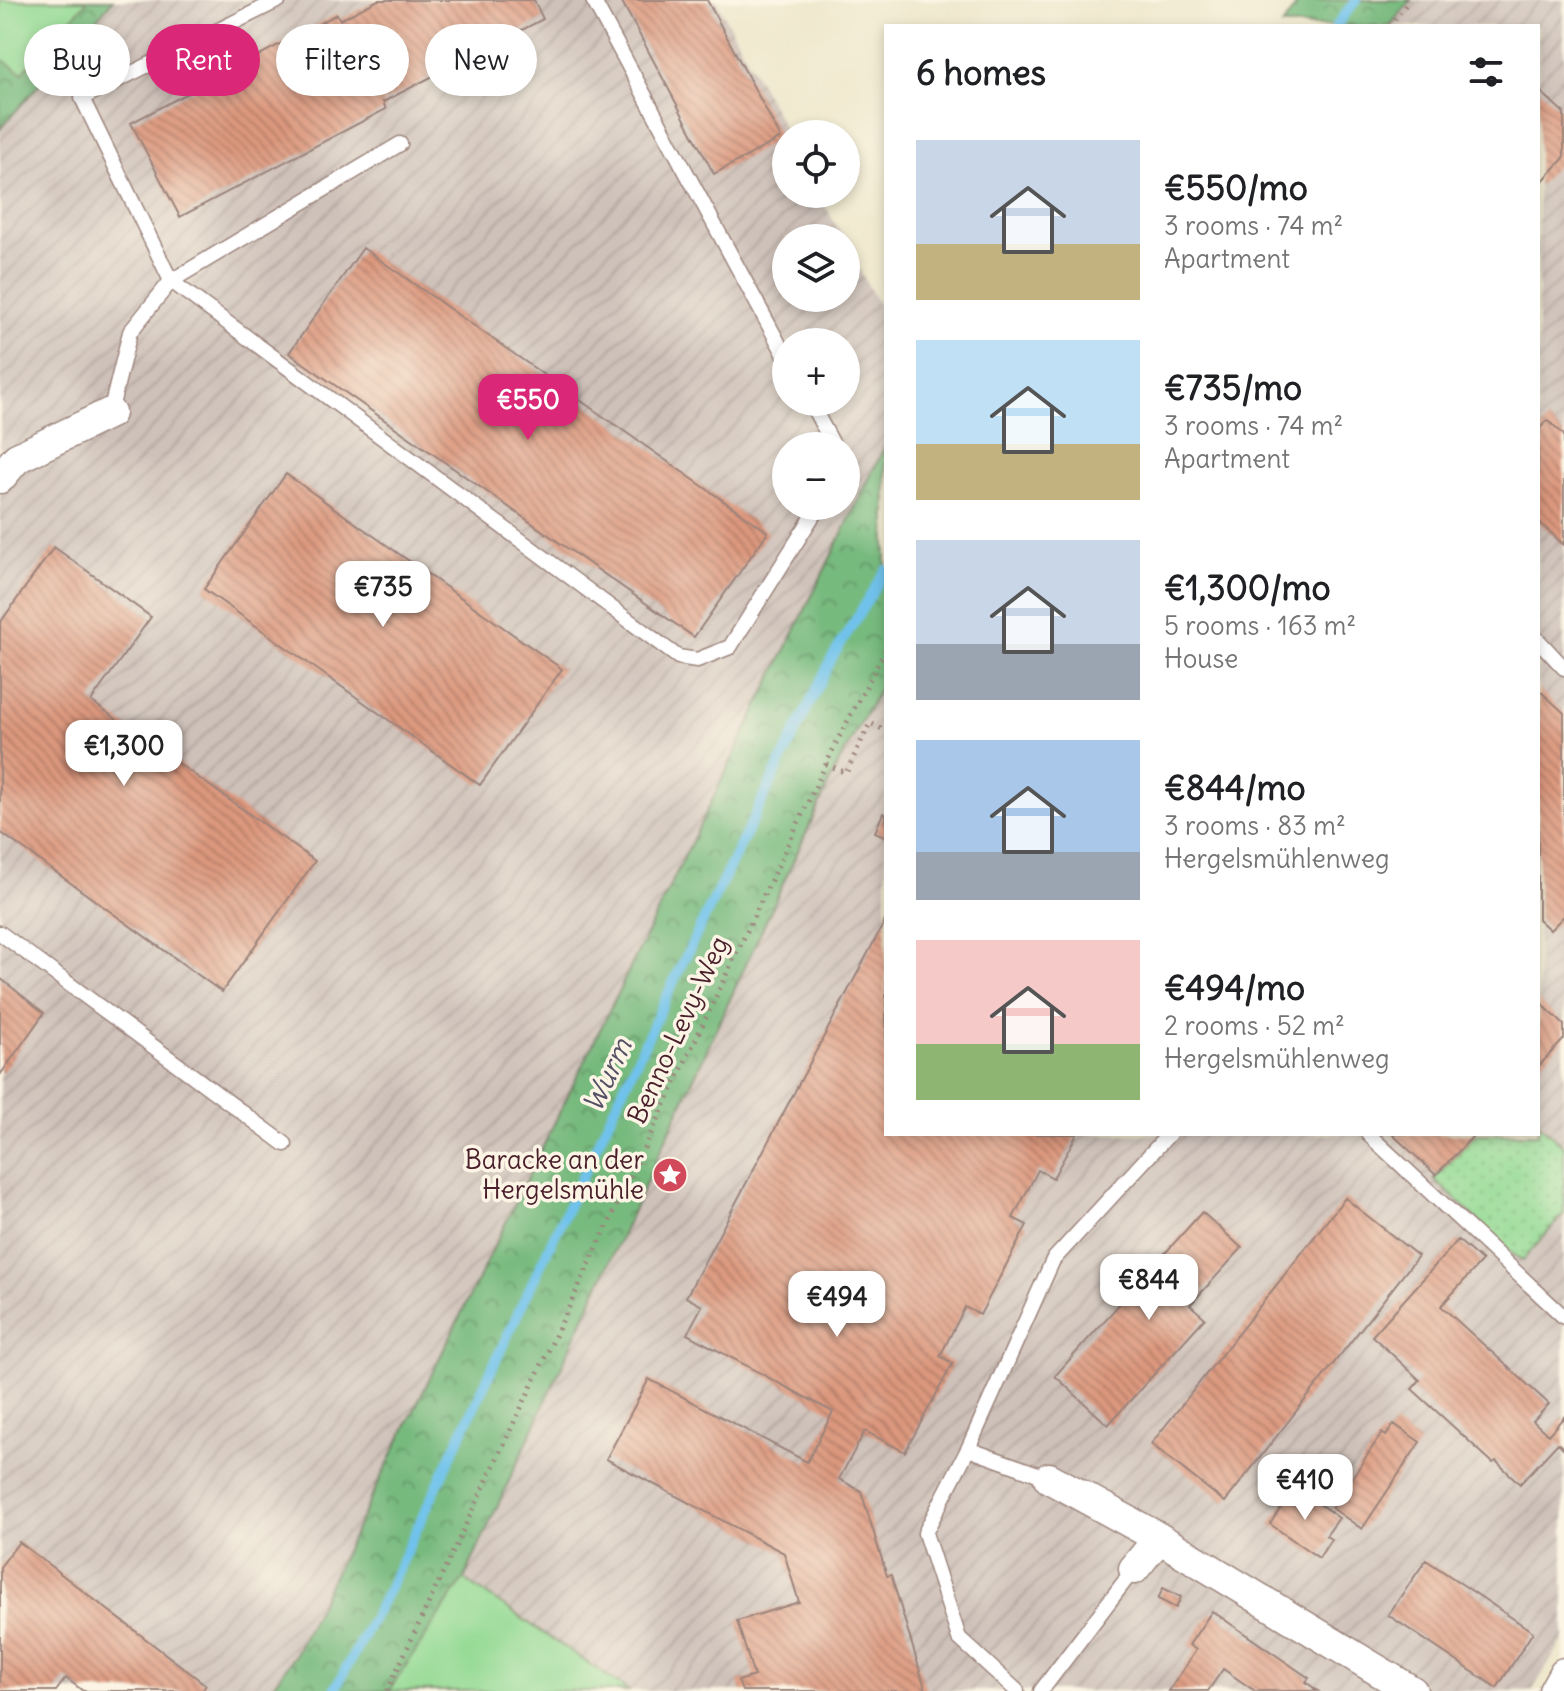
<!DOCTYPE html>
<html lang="en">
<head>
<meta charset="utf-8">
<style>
	body { margin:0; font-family:Delius,sans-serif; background:#f2f2f2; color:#202124; height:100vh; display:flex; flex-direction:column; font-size:30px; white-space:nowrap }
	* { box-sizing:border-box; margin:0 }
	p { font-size:26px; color:#757577 }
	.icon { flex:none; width:44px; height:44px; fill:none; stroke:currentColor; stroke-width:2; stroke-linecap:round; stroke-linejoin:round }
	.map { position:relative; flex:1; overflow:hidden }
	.drawer { position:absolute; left:884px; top:24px; width:656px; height:1112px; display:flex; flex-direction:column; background:#fff; border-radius:0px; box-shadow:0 4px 12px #0003 }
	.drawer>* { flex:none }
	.guide { position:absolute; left:24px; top:24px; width:740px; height:72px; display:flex; gap:16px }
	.buttons { position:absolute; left:772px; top:120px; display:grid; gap:16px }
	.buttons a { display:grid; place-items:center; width:88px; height:88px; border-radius:50%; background:#fff; box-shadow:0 4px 12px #0003; font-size:40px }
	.price { position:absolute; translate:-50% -68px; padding:0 18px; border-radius:16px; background:#fff; color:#222; font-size:26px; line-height:52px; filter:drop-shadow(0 2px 4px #0008) }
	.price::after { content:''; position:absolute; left:50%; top:48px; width:24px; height:18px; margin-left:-12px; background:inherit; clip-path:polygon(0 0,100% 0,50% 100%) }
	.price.active { background:#db2777; color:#fff }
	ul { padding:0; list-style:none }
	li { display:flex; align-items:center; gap:24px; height:200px; padding:0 32px }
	li span { display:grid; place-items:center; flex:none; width:224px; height:160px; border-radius:0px; color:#555 }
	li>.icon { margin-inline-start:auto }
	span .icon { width:96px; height:96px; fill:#fffc; stroke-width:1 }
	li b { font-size:34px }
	h2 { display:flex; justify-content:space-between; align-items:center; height:96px; padding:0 32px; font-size:34px }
	.chip { padding:0 28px; border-radius:36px; background:#fff; box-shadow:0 4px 12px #0003; font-size:28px; line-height:72px }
	.chip.active { background:#db2777; color:#fff }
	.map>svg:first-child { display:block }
	.industrial { fill:url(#industrial-furrows); fill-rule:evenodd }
	.grass { fill:url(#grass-dots); stroke:#6f7c60; stroke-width:2 }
	.forest { fill:url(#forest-crowns); stroke:#606c54; stroke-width:2 }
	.green { fill:#94da94; stroke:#6f7c60; stroke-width:2 }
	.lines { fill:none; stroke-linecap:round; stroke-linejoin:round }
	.stream { stroke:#70c2ec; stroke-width:10 }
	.building { fill:url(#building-back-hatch) }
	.service-casing { stroke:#9c847c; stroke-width:17 }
	.minor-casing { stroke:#9c847c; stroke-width:33 }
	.path { stroke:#9c847c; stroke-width:5; stroke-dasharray:2 6; stroke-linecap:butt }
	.service { stroke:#fff; stroke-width:14 }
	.minor { stroke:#fff; stroke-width:30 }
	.labels { text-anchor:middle; stroke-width:7; stroke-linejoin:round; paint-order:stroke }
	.street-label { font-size:26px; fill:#4a1f2b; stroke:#fcf5e5 }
	.poi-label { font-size:26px; fill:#4a1f2b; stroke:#fcf5e5; text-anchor:end }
	.water-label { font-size:28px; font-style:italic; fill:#555065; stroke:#fcf5e5 }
</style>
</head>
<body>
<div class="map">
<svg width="1564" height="1691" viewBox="0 0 1564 1691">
	<defs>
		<pattern id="industrial-furrows" width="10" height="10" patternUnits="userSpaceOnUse" patternTransform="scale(2)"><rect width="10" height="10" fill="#cec1b9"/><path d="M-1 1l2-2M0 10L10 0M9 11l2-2" fill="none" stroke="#b2a59f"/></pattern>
		<pattern id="grass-dots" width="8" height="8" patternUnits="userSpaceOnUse" patternTransform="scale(2)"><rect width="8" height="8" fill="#94da94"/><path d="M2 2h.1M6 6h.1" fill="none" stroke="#81bb80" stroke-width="1.8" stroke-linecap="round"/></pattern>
		<pattern id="forest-crowns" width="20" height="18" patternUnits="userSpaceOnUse" patternTransform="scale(2)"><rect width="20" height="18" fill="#77ba7e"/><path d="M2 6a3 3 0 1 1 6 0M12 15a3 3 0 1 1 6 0" fill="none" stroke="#649767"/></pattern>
		<pattern id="building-back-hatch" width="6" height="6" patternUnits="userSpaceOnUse" patternTransform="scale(2)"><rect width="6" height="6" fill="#db987e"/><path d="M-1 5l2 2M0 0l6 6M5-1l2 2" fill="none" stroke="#b47b67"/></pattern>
	</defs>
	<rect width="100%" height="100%" fill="#fcf5e5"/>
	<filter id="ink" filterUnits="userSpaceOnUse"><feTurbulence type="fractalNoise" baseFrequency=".0125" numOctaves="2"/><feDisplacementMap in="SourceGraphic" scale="16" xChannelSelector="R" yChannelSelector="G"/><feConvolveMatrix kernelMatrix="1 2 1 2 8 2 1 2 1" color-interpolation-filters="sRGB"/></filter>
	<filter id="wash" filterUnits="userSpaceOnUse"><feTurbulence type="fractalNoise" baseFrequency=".006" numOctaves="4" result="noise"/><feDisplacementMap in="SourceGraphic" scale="32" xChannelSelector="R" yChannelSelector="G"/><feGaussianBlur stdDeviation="1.8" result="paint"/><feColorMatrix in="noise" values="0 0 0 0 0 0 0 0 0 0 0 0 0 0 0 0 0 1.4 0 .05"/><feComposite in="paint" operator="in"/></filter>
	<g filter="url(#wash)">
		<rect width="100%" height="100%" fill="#efe8cd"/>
		<!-- industrial -->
		<path class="industrial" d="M113,0H716L787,134L786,194H819L843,238H786V298H846V244L886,319V444L294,1656L269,1691H0V129ZM786,342H846V402H786ZM786,446H846V506H786Z
			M1411,0H1564V1639L1532,1691H629L464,1579L836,768L886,677V1134H1538V26H1390Z"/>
		<!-- grass -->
		<path class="grass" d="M1538,1123L1564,1146V1214L1523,1260L1515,1256L1434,1179L1476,1134H1538Z"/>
		<!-- forest -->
		<path class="forest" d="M88,0H113L0,129V58L22,72Z
			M1300,0H1411L1390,26H1282Z
			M886,444V677L836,768L464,1579L389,1691H269L294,1656Z"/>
		<!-- green -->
		<path class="green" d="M0,0H88L22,73L0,58Z
			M464,1579L629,1691H389Z"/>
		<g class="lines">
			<!-- stream -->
			<path class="stream" d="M1336,26L1356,0
				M334,1691L389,1588L681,966L832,658L886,570"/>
		</g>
		<g id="blocks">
			<!-- building -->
			<path class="building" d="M378,0H534L543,19L383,102L386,109L180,217L131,123L337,14L340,20Z
				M621,0H707L781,138L714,174Z
				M1538,89L1564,113V158L1538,186Z
				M363,248L768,532L694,637L289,353Z
				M1548,420L1564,435V545L1538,521V430Z
				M286,474L562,669L480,785L204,589Z
				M54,547L151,617L91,701L315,861L222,992L0,832V623Z
				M1538,689L1564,713V916L1550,930L1538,919Z
				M883,813L886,815V837L875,832Z
				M886,919V1134H1077L1053,1178L1038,1170L1013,1218L1027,1225L980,1315L965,1307L940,1356L953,1363L905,1452L865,1431L839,1479L861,1491L887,1576L891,1575L926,1691H742L738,1681L754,1676L737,1621L799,1602L784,1553L606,1459L649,1379L807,1462L833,1412L687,1334L702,1306L686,1297Z
				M0,978L44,1013L0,1075Z
				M1538,1000L1564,1025V1039L1538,1067Z
				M1392,1134H1475L1436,1175Z
				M1345,1198L1418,1256L1225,1502L1151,1444Z
				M1202,1212L1242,1248L1190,1305L1205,1318L1108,1425L1055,1376Z
				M1458,1240L1482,1261L1441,1306L1549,1404L1533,1421L1548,1435L1564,1417V1449L1558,1443L1520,1484L1496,1461L1493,1463L1412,1389L1420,1380L1372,1336Z
				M1394,1424L1420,1442L1362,1529L1332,1508L1382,1433L1386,1436Z
				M1295,1487L1339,1518L1326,1536L1331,1539L1319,1558L1270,1524Z
				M19,1542L206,1685L202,1691H83L66,1678L56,1691H0V1567Z
				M1426,1560L1533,1632L1497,1688L1388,1615Z
				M1163,1588L1181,1597L1176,1608L1158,1599Z
				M1212,1611L1309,1678L1306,1682L1318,1691H1255L1223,1669L1208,1691H1169L1196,1650L1189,1645Z"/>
		</g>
	</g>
	<g filter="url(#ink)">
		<use href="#blocks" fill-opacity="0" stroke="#9c847c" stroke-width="2"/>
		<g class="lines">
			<defs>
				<path id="service" d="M279,0L82,98L171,281L678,657L697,660L730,647L819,506
					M593,0L786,357
					M810,402L834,446
					M110,413L130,332L171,281L400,144
					M1538,640L1564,668
					M0,933L285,1144
					M1368,1134L1564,1317
					M968,1449L1053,1260L1169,1134
					M1017,1691L959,1638L925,1533L968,1449L1049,1478
					M1041,1691L1134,1569"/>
				<path id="minor" d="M0,478L17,458L110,413
					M1049,1478L1159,1538L1134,1569
					M1159,1538L1412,1691
					M1554,1691L1564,1673"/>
			</defs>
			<!-- service casing -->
			<use href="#service" class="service-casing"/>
			<!-- minor casing -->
			<use href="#minor" class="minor-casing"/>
			<!-- path -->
			<path class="path" d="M1390,26L1409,0
				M826,764L846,773L870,723L886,731
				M387,1691L837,741L886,649"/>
			<!-- service -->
			<use href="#service" class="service"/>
			<!-- minor -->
			<use href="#minor" class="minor"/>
		</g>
	</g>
	<!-- icons -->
	<defs>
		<symbol id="sight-disc" viewBox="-11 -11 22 22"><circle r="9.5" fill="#d1495b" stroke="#fcf5e5"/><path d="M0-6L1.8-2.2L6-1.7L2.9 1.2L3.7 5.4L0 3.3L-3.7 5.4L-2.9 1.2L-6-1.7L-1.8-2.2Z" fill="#fff"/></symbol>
	</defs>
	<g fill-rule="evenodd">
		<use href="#sight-disc" x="650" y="1155" width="40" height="40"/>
	</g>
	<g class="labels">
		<!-- street labels -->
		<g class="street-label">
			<text transform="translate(678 1030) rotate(-65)" y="9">Benno-Levy-Weg</text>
		</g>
		<!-- poi labels -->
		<g class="poi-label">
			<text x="644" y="1169">Baracke an der<tspan x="644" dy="30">Hergelsmühle</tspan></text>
		</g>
		<!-- water labels -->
		<g class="water-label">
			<text transform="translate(607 1075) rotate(-65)" y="10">Wurm</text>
		</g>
	</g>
</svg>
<div class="buttons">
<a><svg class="icon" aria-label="locate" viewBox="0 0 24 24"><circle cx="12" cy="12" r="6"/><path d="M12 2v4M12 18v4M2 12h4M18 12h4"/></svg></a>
<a><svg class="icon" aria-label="layers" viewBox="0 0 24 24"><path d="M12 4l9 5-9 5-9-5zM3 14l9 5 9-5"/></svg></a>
<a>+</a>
<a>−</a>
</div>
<b class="price active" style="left:528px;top:442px">€550</b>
<b class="price" style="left:383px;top:629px">€735</b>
<b class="price" style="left:124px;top:788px">€1,300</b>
<b class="price" style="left:1149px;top:1322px">€844</b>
<b class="price" style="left:837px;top:1339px">€494</b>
<b class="price" style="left:1305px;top:1522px">€410</b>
<div class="guide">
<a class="chip">Buy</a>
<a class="chip active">Rent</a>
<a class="chip">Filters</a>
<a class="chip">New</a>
</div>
<section class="drawer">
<h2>6 homes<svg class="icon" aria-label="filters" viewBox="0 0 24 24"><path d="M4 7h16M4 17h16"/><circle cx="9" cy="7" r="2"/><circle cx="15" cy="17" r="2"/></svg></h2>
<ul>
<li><span style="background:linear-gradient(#c9d6e8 65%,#c2b280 0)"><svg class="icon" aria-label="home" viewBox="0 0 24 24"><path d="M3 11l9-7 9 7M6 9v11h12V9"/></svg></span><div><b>€550/mo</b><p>3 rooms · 74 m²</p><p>Apartment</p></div></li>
<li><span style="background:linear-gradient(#bfe0f5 65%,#c2b280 0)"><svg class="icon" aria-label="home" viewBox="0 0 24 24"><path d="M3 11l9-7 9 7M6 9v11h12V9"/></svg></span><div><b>€735/mo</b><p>3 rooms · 74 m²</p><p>Apartment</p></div></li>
<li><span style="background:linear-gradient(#c9d6e8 65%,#9aa5b1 0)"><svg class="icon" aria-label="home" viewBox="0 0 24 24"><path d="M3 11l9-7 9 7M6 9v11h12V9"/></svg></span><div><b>€1,300/mo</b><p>5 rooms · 163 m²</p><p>House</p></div></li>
<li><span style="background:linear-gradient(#a9c7e8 70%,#9aa5b1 0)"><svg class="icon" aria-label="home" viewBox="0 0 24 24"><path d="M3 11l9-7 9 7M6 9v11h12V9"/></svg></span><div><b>€844/mo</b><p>3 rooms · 83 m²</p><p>Hergelsmühlenweg</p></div></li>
<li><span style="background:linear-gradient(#f6c9c9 65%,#8fb573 0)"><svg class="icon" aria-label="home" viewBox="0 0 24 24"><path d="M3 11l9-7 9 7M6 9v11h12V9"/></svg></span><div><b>€494/mo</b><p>2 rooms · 52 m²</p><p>Hergelsmühlenweg</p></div></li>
</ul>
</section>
</div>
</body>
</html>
